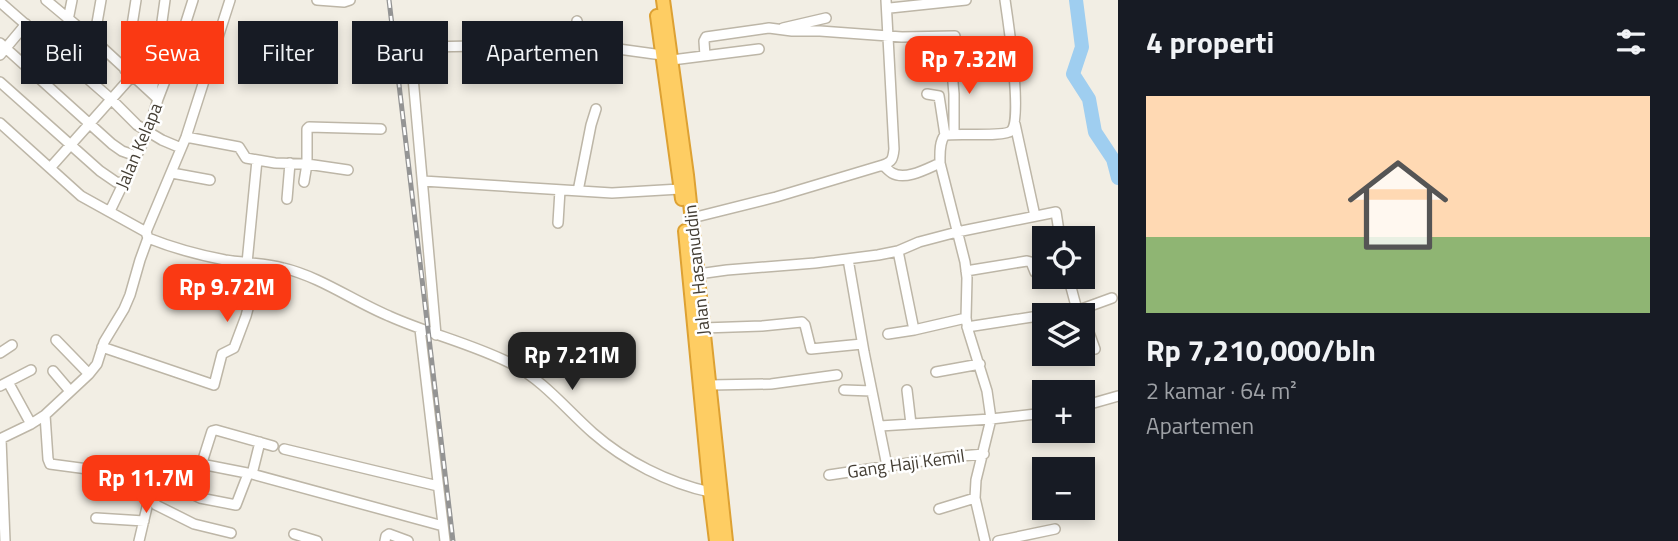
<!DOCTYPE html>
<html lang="id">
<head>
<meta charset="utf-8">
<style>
	body { margin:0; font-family:"Titillium Web",sans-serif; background:#242831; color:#f1f3f6; height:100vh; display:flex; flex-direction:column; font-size:26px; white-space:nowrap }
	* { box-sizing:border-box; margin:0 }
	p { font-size:23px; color:#9ea1a6 }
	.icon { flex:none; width:38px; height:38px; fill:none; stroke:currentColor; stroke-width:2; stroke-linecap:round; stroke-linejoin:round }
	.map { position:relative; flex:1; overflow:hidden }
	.panel { display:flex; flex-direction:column; background:#171b24; width:560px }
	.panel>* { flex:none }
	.banner { position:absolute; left:21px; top:21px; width:665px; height:63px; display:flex; gap:14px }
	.tools { position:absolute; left:1032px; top:226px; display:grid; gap:14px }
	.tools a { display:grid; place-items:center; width:63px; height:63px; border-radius:0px; background:#171b24; box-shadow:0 4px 10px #0003; font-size:35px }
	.price { position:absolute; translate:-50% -60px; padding:0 16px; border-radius:14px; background:#fa3913; color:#fff; font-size:23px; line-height:46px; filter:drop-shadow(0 2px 4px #0008) }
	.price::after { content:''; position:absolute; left:50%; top:42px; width:21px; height:16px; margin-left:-10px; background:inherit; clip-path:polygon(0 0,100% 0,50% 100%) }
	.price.selected { background:#222; color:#fff }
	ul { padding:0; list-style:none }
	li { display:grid; align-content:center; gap:14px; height:371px; padding:0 28px }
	li span { display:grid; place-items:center; height:217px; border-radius:0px; color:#555 }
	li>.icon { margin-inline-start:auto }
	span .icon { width:126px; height:126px; fill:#fffc; stroke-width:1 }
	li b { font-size:30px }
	h2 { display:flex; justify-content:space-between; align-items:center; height:84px; padding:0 28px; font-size:30px }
	.tag { padding:0 24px; border-radius:0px; background:#171b24; box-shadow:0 4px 10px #0003; font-size:24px; line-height:63px }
	.tag.selected { background:#fa3913; color:#fff }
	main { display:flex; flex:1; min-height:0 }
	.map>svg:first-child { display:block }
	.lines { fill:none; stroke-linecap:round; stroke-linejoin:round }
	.river { stroke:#9fcef0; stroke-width:14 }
	.minor-casing { stroke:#bdb6a7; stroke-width:12 }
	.highway-casing { stroke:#dda133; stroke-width:16 }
	.minor { stroke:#fff; stroke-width:9 }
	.highway { stroke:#fecd63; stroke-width:12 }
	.rail-casing { stroke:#949494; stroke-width:5 }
	.rail { stroke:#fff; stroke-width:2.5; stroke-dasharray:8; stroke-linecap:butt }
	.labels { text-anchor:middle; stroke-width:5; stroke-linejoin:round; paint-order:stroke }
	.street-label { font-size:18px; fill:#443e34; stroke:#fff }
</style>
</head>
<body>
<main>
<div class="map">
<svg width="1118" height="541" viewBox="0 0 1118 541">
	<rect width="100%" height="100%" fill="#f2eee4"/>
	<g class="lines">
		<!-- river -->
		<path class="river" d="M1076,0L1082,47L1073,74L1089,99L1095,132L1113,159L1118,178"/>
		<defs>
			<path id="minor" d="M46,0L94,40L158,99
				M317,0L344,2L350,0
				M0,2L111,99L137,125L162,140L181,148
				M890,8L966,0
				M68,20L72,0
				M577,21L582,44L584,70
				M783,28L826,18
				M94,40L101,0
				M0,43L112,144L122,151L136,156
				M50,46L70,21
				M425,47L582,44L662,55
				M0,55L26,24
				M705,56L704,41L706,37L769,28L792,31H820L902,37L955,36
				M672,60L759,49
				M951,60L954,94V134
				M412,66L436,335
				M125,70L136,0
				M0,82L100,171L116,182L124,183
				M152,93L165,0
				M927,94L939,96L945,135
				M0,123L81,196L146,232L148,238L140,260L130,295L124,309L104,342L97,364L89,374L45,415L31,424L0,439
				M1015,124L1035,216
				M186,137L239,147L246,158L275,163L307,164L348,170
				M883,165C892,162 893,159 894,149L886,0
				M50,168L132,76
				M172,173L210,180
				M423,181L612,193L680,189
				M304,182L307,164V129L309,127L381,129
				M578,191L591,125L596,109
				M287,199L290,163
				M110,211L148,132L158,99L178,47L193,0
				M692,218L776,197L883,165C886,168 889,171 892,173C906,181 928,168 940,163
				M558,223L560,190
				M146,232L186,137L230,0
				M148,238C173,248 199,255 225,260C244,263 264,263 283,268C321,277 353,301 389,316C429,334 473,344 512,364C544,381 566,409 593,433C625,461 668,483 710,492
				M898,251L914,330
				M848,259L864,352L887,466
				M247,263L257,160
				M966,271L1027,261L1031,262L1035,272L1045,270
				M698,274L727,270L815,263L878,255L898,251L919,242L957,232L1056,212L1060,238
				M1068,276L1076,306L1082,314
				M1048,315L1079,310L1112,298
				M1083,316L1095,349
				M967,327L1045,315
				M703,328L762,326L802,322L805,325L811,349L862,344
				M420,329L445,541
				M888,334L914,330L966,318
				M56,340L89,374
				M102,347L214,385L222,354L234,348L246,316L260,264
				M0,353L12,345
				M53,371L70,391
				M936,372L980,364
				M8,382L31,424
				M710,385L771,384L837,375
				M0,386L31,370
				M844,390L872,391
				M907,390L911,424
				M1083,406L1118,396
				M45,415L48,459L50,464L148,477L150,480L147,507L139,541
				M880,426L991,419L1045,413
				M1,439L5,541
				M284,449L438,486
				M201,464L252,474L443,526
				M248,474L236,505L200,498L192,494L212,431L216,430L273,446
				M252,474L260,442
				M829,475L949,457L984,454
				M192,494L161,489L155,493L154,500L156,505L194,524L231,533
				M939,509L975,498
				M96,518L144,521
				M294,534L317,541
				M385,541L386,536L389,534L408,541
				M985,541L975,498L976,480L991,419L987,391L968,330L966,318L967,278L965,262L940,163C940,154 939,142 945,135C958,133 1004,137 1011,131C1023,120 1008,20 1005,0
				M998,541L1055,529"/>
			<path id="highway" d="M663,0L687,175L726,541
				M657,16L682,199
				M685,231L710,492L716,541"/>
		</defs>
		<!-- minor casing -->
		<use href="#minor" class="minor-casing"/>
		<!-- highway casing -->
		<use href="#highway" class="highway-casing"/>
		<!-- minor -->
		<use href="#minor" class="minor"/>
		<!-- highway -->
		<use href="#highway" class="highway"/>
		<defs>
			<path id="rail" d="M389,0L453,541"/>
		</defs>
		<!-- rail casing -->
		<use href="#rail" class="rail-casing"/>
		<!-- rail -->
		<use href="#rail" class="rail"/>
	</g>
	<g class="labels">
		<!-- street labels -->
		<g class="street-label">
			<text transform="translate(139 146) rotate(-67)" y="6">Jalan Kelapa</text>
			<text transform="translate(697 270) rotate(-96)" y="6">Jalan Hasanuddin</text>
			<text transform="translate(906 464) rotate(-8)" y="6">Gang Haji Kemil</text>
		</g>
	</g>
</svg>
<div class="tools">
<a><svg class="icon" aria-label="locate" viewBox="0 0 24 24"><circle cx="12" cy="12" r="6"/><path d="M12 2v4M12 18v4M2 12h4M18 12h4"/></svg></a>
<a><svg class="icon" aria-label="layers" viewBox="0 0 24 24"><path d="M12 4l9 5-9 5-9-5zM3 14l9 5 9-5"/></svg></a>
<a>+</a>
<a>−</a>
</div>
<b class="price" style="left:969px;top:96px">Rp 7.32M</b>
<b class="price" style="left:227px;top:324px">Rp 9.72M</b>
<b class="price selected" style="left:572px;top:392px">Rp 7.21M</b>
<b class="price" style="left:146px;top:515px">Rp 11.7M</b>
<div class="banner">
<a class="tag">Beli</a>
<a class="tag selected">Sewa</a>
<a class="tag">Filter</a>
<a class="tag">Baru</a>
<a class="tag">Apartemen</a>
</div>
</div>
<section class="panel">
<h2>4 properti<svg class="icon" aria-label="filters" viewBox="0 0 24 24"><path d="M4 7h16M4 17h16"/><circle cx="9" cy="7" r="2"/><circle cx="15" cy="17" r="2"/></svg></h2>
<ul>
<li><span style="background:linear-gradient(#ffd9b3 65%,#8fb573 0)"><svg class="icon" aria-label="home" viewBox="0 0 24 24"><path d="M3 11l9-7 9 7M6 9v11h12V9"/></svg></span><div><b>Rp 7,210,000/bln</b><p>2 kamar · 64 m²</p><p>Apartemen</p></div></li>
</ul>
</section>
</main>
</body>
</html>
